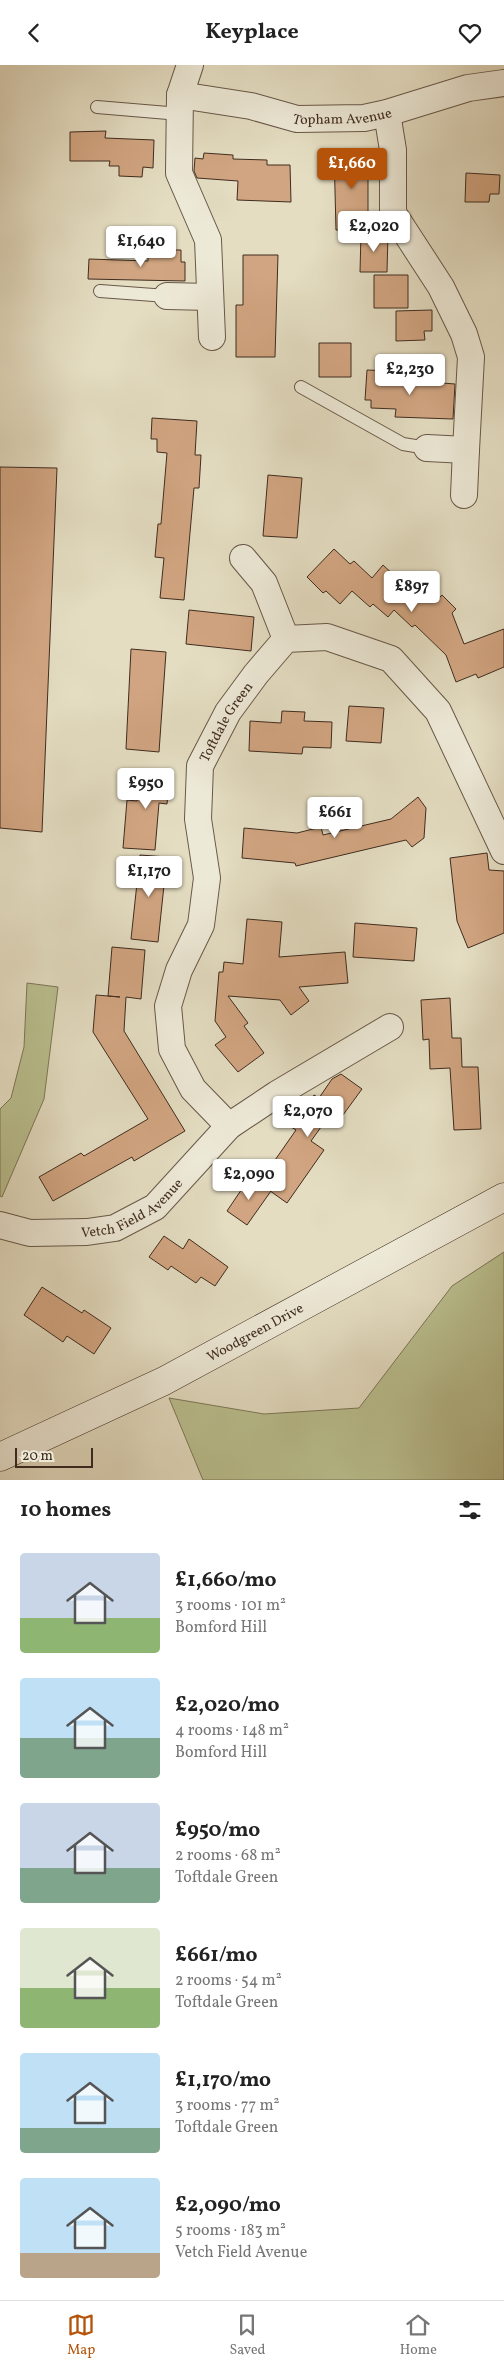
<!DOCTYPE html>
<html lang="en">
<head>
<meta charset="utf-8">
<style>
	body { margin:0; font-family:Vollkorn,serif; background:#f6f6f6; color:#222; height:100vh; display:flex; flex-direction:column; font-size:19px; white-space:nowrap }
	* { box-sizing:border-box; margin:0 }
	p { font-size:16px; color:#767676 }
	.icon { flex:none; width:28px; height:28px; fill:none; stroke:currentColor; stroke-width:2; stroke-linecap:round; stroke-linejoin:round }
	.map { position:relative; height:1415px; overflow:hidden }
	.side { display:flex; flex-direction:column; background:#fff; flex:1 }
	.side>* { flex:none }
	.scale { position:absolute; left:15px; bottom:12px; width:78px; box-sizing:border-box; padding-left:5px; border:2px solid #3f2c1f; border-top:0; font-size:14px; line-height:18px; white-space:nowrap; color:#3f2c1f; -webkit-text-stroke:4px #ede9d7; paint-order:stroke }
	.price { position:absolute; translate:-50% -42px; padding:0 11px; border-radius:5px; background:#fff; color:#222; font-size:16px; line-height:32px; filter:drop-shadow(0 1px 2px #0008) }
	.price::after { content:''; position:absolute; left:50%; top:30px; width:15px; height:11px; margin-left:-8px; background:inherit; clip-path:polygon(0 0,100% 0,50% 100%) }
	.price.current { background:#b45309; color:#fff }
	ul { padding:0; list-style:none }
	li { display:flex; align-items:center; gap:15px; height:125px; padding:0 20px }
	li span { display:grid; place-items:center; flex:none; width:140px; height:100px; border-radius:5px; color:#555 }
	li>.icon { margin-inline-start:auto }
	span .icon { width:60px; height:60px; fill:#fffc; stroke-width:1 }
	li b { font-size:21px }
	h2 { display:flex; justify-content:space-between; align-items:center; height:60px; padding:0 20px; font-size:21px }
	header { display:flex; justify-content:space-between; align-items:center; height:65px; padding:0 20px; background:#fff; font-size:22px; font-weight:700 }
	.tab-bar { display:flex; justify-content:space-around; align-items:center; height:70px; border-top:1px solid #e0e0e0; background:#fff; font-size:14px; color:#767676 }
	.tab-bar a { display:grid; justify-items:center; gap:2px }
	.tab-bar .current { color:#b45309 }
	.map>svg:first-child { display:block }
	.green { fill:#babf8f; stroke:#7c7657 }
	.building { fill:#d1a581; stroke:#3f2c1f }
	.lines { fill:none; stroke-linecap:round; stroke-linejoin:round }
	.lane-casing { stroke:#685848; stroke-width:14 }
	.street-casing { stroke:#685848; stroke-width:28 }
	.secondary-casing { stroke:#3f2c1f; stroke-width:29 }
	.lane { stroke:#ede9d7; stroke-width:12 }
	.street { stroke:#ede9d7; stroke-width:26 }
	.secondary { stroke:#ede9d7; stroke-width:28 }
	.labels { text-anchor:middle; stroke-width:4.5; stroke-linejoin:round; paint-order:stroke }
	.street-label { font-size:14px; fill:#3f2c1f; stroke:#ede9d7 }
</style>
</head>
<body>
<header><svg class="icon" aria-label="back" viewBox="0 0 24 24"><path d="M15 5l-7 7 7 7"/></svg>Keyplace<svg class="icon" aria-label="heart" viewBox="0 0 24 24"><path d="M12 20l-8-8c-3-5 5-10 8-4 3-6 11-1 8 4z"/></svg></header>
<div class="map">
<svg width="504" height="1415" viewBox="0 0 504 1415">
	<rect width="100%" height="100%" fill="#e4ddc2"/>
	<filter id="stains"><feTurbulence type="fractalNoise" baseFrequency=".004" numOctaves="4"/><feColorMatrix values="0 0 0 0 .2 0 0 0 0 .09 0 0 0 0 .02 0 0 0 .5 -.17"/></filter>
	<radialGradient id="worn" r=".72"><stop offset=".6" stop-color="#630" stop-opacity="0"/><stop offset="1" stop-color="#630" stop-opacity=".3"/></radialGradient>
	<!-- green -->
	<path class="green" d="M27,918L58,922L44,1034L2,1132L0,1131V1044L11,1033L24,982Z
		M504,1187V1415H203L169,1333L264,1349L359,1343L452,1221Z"/>
	<!-- building -->
	<path class="building" d="M106,66L105,73L154,75L153,103L143,102L142,112L119,111V101H109L110,96H70V67Z
		M368,86V165H336L334,87Z
		M204,88L233,90V94L267,95V100H290L291,137L237,135L238,116L197,113L194,106L195,93L203,94Z
		M466,108L500,110L499,129H490L489,137H465Z
		M361,169L388,170L387,207H360Z
		M148,185H181V197H185V216L88,214L89,194L148,196Z
		M243,190H278L275,292H236V240H243Z
		M374,210H408V243H374Z
		M432,245V266H424L425,275L396,276V246Z
		M319,278H351V312H319Z
		M367,305L391,306V314L455,319L453,354L395,352L396,344L371,343V335H365Z
		M152,353L197,356L195,390H201L199,423H194L184,535L160,533L164,493L155,492L158,459H161L167,388L157,387V374H151Z
		M0,402L57,403L42,767L0,763Z
		M268,410L302,413L297,473L263,471Z
		M334,484L350,499L354,496L372,513L383,500L397,513L401,509L420,526L424,521L438,534L442,530L456,544L452,548L464,579L504,564V602L478,613L476,609L456,617L446,590L415,560L412,562L394,545L388,552L373,539L370,542L352,526L340,539L326,526L323,528L307,512Z
		M189,545L254,552L251,586L186,579Z
		M131,584L166,587L159,687L126,684Z
		M349,641L384,643L381,678L346,676Z
		M282,646L305,647L304,656L332,657L331,683L303,682L302,689L249,686L250,656L281,658Z
		M139,704L170,706L167,739L159,738L155,785L123,783L127,735L137,736Z
		M418,732L426,743L424,773L412,782L406,775L296,801L295,798L242,793L244,763L297,768L321,762L323,770L391,754Z
		M487,788L489,805L504,806V868L468,883L457,856L450,793Z
		M140,790L167,792L158,877L131,874Z
		M247,854L282,857L279,892L345,887L348,918L299,922L309,936L291,950L280,935L228,931L248,958L244,961L264,988L238,1007L215,980L226,972L215,956L219,907H223L224,897L243,899Z
		M355,858L417,863L414,896L353,892Z
		M112,882L145,885L141,934L126,932L124,966L185,1066L134,1096L132,1092L53,1136L39,1112L81,1088L84,1091L148,1054L93,967L96,930L120,932L108,931Z
		M450,933L452,973H461L462,1002H478L481,1064L454,1065L450,1003L430,1004L429,974L423,975L421,935Z
		M341,1009L362,1024L343,1050L334,1044L311,1076L324,1085L287,1138L259,1118L296,1065L291,1062L314,1030L319,1033L332,1014Z
		M250,1112L271,1126L247,1160L227,1146Z
		M164,1171L183,1184L189,1174L228,1202L215,1221L201,1212L196,1218L171,1201L168,1205L149,1192Z
		M42,1222L82,1248L84,1245L111,1263L94,1289L67,1271L63,1277L24,1250Z"/>
	<g class="lines">
		<defs>
			<path id="lane" d="M97,42L180,49
				M100,226L167,231
				M301,322L403,379L427,383"/>
			<g id="street">
				<path d="M190,0L180,30L179,108L208,175L212,272"/>
				<path id="s1" d="M180,30L251,41L297,54L364,53L387,48L468,23L504,18"/>
				<path d="M387,48L393,85V148L441,222L464,269L471,292L466,385L427,383"/>
				<path d="M167,231L210,232"/>
				<path d="M464,430L466,385"/>
				<path d="M243,493L264,518L286,574"/>
				<path id="s2" d="M229,1061L193,1024L172,984L168,941L179,905L201,860L207,813L198,754L200,701L228,647L256,609L286,574L327,572L391,594L438,646L504,786"/>
				<path id="s3" d="M0,1160L30,1168L87,1167L115,1163L155,1142L229,1061L277,1029L390,962"/>
			</g>
			<g id="secondary">
				<path id="s4" d="M0,1392L164,1316L504,1132"/>
			</g>
		</defs>
		<!-- lane casing -->
		<use href="#lane" class="lane-casing"/>
		<!-- street casing -->
		<use href="#street" class="street-casing"/>
		<!-- secondary casing -->
		<use href="#secondary" class="secondary-casing"/>
		<!-- lane -->
		<use href="#lane" class="lane"/>
		<!-- street -->
		<use href="#street" class="street"/>
		<!-- secondary -->
		<use href="#secondary" class="secondary"/>
	</g>
	<g class="labels">
		<!-- street labels -->
		<g class="street-label">
			<text dy="5" stroke="none"><textPath href="#s1" startOffset="165">Topham Avenue</textPath></text>
			<text dy="5" stroke="none"><textPath href="#s2" startOffset="439">Toftdale Green</textPath></text>
			<text dy="5" stroke="none"><textPath href="#s3" startOffset="140">Vetch Field Avenue</textPath></text>
			<text dy="5" stroke="none"><textPath href="#s4" startOffset="284">Woodgreen Drive</textPath></text>
		</g>
	</g>
	<rect width="100%" height="100%" filter="url(#stains)"/>
	<rect width="100%" height="100%" fill="url(#worn)"/>
</svg>
<div class="scale">20 m</div>
<b class="price current" style="left:352px;top:125px">£1,660</b>
<b class="price" style="left:374px;top:188px">£2,020</b>
<b class="price" style="left:141px;top:203px">£1,640</b>
<b class="price" style="left:410px;top:331px">£2,230</b>
<b class="price" style="left:412px;top:548px">£897</b>
<b class="price" style="left:146px;top:745px">£950</b>
<b class="price" style="left:335px;top:774px">£661</b>
<b class="price" style="left:149px;top:833px">£1,170</b>
<b class="price" style="left:308px;top:1073px">£2,070</b>
<b class="price" style="left:249px;top:1136px">£2,090</b>
</div>
<section class="side">
<h2>10 homes<svg class="icon" aria-label="filters" viewBox="0 0 24 24"><path d="M4 7h16M4 17h16"/><circle cx="9" cy="7" r="2"/><circle cx="15" cy="17" r="2"/></svg></h2>
<ul>
<li><span style="background:linear-gradient(#c9d6e8 65%,#8fb573 0)"><svg class="icon" aria-label="home" viewBox="0 0 24 24"><path d="M3 11l9-7 9 7M6 9v11h12V9"/></svg></span><div><b>£1,660/mo</b><p>3 rooms · 101 m²</p><p>Bomford Hill</p></div></li>
<li><span style="background:linear-gradient(#bfe0f5 60%,#7fa58c 0)"><svg class="icon" aria-label="home" viewBox="0 0 24 24"><path d="M3 11l9-7 9 7M6 9v11h12V9"/></svg></span><div><b>£2,020/mo</b><p>4 rooms · 148 m²</p><p>Bomford Hill</p></div></li>
<li><span style="background:linear-gradient(#c9d6e8 65%,#7fa58c 0)"><svg class="icon" aria-label="home" viewBox="0 0 24 24"><path d="M3 11l9-7 9 7M6 9v11h12V9"/></svg></span><div><b>£950/mo</b><p>2 rooms · 68 m²</p><p>Toftdale Green</p></div></li>
<li><span style="background:linear-gradient(#dfe7d0 60%,#8fb573 0)"><svg class="icon" aria-label="home" viewBox="0 0 24 24"><path d="M3 11l9-7 9 7M6 9v11h12V9"/></svg></span><div><b>£661/mo</b><p>2 rooms · 54 m²</p><p>Toftdale Green</p></div></li>
<li><span style="background:linear-gradient(#bfe0f5 75%,#7fa58c 0)"><svg class="icon" aria-label="home" viewBox="0 0 24 24"><path d="M3 11l9-7 9 7M6 9v11h12V9"/></svg></span><div><b>£1,170/mo</b><p>3 rooms · 77 m²</p><p>Toftdale Green</p></div></li>
<li><span style="background:linear-gradient(#bfe0f5 75%,#b9a48a 0)"><svg class="icon" aria-label="home" viewBox="0 0 24 24"><path d="M3 11l9-7 9 7M6 9v11h12V9"/></svg></span><div><b>£2,090/mo</b><p>5 rooms · 183 m²</p><p>Vetch Field Avenue</p></div></li>
</ul>
</section>
<nav class="tab-bar">
<a class="current"><svg class="icon" aria-label="map" viewBox="0 0 24 24"><path d="M3 6l6-2 6 2 6-2v14l-6 2-6-2-6 2zM9 4v14M15 6v14"/></svg>Map</a>
<a><svg class="icon" aria-label="saved" viewBox="0 0 24 24"><path d="M7 4h10v16l-5-4-5 4z"/></svg>Saved</a>
<a><svg class="icon" aria-label="home" viewBox="0 0 24 24"><path d="M3 11l9-7 9 7M6 9v11h12V9"/></svg>Home</a>
</nav>
</body>
</html>
